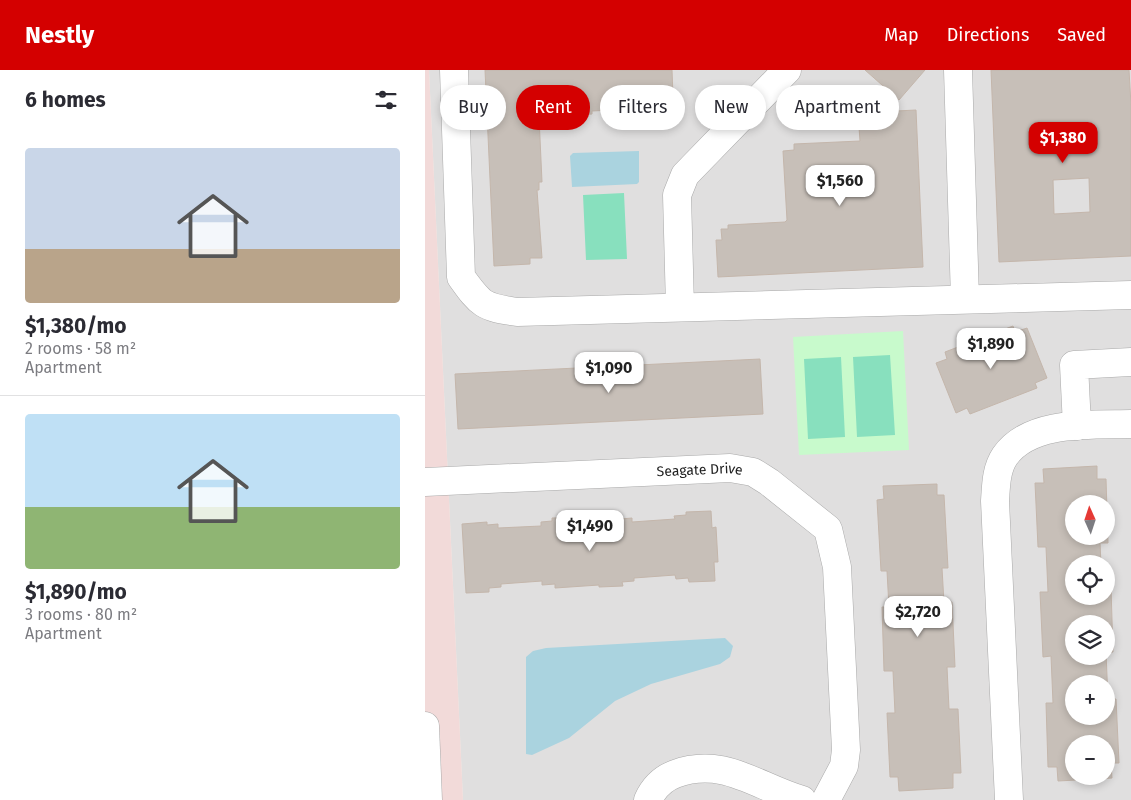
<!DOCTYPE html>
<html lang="en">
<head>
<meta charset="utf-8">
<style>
	body { margin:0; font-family:"Fira Sans",sans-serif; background:#f7f7f7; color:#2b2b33; height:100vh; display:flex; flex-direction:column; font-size:19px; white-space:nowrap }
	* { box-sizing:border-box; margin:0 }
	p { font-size:16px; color:#7c7c81 }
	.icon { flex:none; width:28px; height:28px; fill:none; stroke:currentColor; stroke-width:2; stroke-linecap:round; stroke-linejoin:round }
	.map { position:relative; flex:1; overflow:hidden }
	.side { display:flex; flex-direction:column; background:#fff; width:425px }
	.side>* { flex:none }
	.guide { position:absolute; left:15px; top:15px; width:475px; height:45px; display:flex; gap:10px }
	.needle { width:32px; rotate:357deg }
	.fabs { position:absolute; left:640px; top:425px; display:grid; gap:10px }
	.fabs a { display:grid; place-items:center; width:50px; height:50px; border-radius:50%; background:#fff; box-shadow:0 2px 8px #0003; font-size:25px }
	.price { position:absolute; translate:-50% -42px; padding:0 11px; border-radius:10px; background:#fff; color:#222; font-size:16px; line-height:32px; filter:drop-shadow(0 1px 2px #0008) }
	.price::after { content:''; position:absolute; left:50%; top:30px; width:15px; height:11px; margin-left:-8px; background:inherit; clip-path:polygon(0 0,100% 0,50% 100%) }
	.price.current { background:#d40000; color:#fff }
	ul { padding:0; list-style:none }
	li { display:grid; align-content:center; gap:10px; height:265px; padding:0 25px }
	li+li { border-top:1px solid #e1e1e2 }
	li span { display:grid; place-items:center; height:155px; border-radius:5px; color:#555 }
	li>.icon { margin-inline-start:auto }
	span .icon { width:90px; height:90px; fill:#fffc; stroke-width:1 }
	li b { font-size:21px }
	h2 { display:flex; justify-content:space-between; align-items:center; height:60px; padding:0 25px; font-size:21px }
	.tag { padding:0 18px; border-radius:22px; background:#fff; box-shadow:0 2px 8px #0003; font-size:18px; line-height:45px }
	.tag.current { background:#d40000; color:#fff }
	header { display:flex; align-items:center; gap:30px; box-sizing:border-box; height:70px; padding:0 25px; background:#d40000; color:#fff }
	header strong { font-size:24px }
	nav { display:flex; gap:28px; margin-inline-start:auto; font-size:18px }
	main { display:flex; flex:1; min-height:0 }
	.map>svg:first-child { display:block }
	.residential { fill:#e0dfdf; fill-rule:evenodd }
	.commercial { fill:#f2dad9 }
	.park { fill:#c8facc }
	.pitch { fill:#88e0be }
	.water { fill:#aad3df }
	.building { fill:#c7bfb8; stroke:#c4b6ab; fill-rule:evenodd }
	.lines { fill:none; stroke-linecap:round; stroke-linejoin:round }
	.minor-casing { stroke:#a9a9a9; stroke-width:29 }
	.minor { stroke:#fff; stroke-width:28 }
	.labels { text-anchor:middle; stroke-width:4; stroke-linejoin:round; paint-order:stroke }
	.street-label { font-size:14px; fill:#222; stroke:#fff }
</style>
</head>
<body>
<header>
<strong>Nestly</strong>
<nav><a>Map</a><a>Directions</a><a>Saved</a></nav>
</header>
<main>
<section class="side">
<h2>6 homes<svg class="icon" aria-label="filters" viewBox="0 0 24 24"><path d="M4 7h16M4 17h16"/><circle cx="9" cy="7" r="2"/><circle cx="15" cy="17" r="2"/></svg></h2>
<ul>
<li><span style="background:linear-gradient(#c9d6e8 65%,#b9a48a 0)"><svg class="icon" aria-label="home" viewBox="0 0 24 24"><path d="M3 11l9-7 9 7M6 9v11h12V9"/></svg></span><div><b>$1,380/mo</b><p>2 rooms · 58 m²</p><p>Apartment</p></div></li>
<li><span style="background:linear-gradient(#bfe0f5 60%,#8fb573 0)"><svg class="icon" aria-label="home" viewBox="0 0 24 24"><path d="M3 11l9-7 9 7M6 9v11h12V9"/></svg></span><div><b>$1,890/mo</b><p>3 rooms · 80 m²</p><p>Apartment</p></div></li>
</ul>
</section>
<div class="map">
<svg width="706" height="730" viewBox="0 0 706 730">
	<rect width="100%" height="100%" fill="#f2efe9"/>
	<!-- residential -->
	<path class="residential" d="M4,0H706V730H38ZM649,434H681V466H649ZM649,494H681V526H649ZM649,554H681V586H649ZM649,614H681V646H649ZM649,674H681V706H649Z"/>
	<!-- commercial -->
	<path class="commercial" d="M0,0H4L38,730H0Z"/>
	<!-- park -->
	<path class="park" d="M478,261L484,380L374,385L368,267Z"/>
	<!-- pitch -->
	<path class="pitch" d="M199,123L202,189L161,190L158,125Z
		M465,285L470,365L432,367L428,287Z
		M416,287L420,367L383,369L379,289Z"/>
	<!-- water -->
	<path class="water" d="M214,81V112L212,114L147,117L145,86L148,83Z
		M300,568L308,576L305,587L295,594L226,614L190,631L144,668L107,685L101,684V587L108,581L121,578Z"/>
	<!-- building -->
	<path class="building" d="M60,0H247L248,26H243L244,37L167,41V44L114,47L117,112H114V120H112L117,188H105V194L69,196Z
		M440,0H500L474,30Z
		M566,0H704L706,35V186L574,192ZM664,108L665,142L629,144L628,110Z
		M491,40L498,197L293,207L291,170H297L296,159H303V155L360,152L362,150L358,81L369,80V74L435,71L433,43Z
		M588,256L590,262L602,258L622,308L610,313L612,318L545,344L542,338L531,343L511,293L522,289L520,282Z
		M335,289L338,344L33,359L30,304Z
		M672,396V409H681L683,473H675L676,494H649V526H681V518H686L688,582L681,583L683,629H691L694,693H686L687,708L633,711L632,697H623L621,633H628L626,586L618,587L615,522H623L621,477H613L610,413H619L618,399ZM649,434H681V466H649ZM649,554H681V586H649ZM649,614H681V646H649ZM649,674H681V706H649Z
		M512,414V425H519L523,498H517L519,533L527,532L530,597H522L524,639H533L536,703H528V718L474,721L473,707H465L462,643H470L468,601H459L457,537H464L462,501H456L452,430L459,429L458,416Z
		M286,441L287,458L291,457L293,492H289L290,511L264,512L263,508L251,509L250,505L209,508V511L197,512L198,516L174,517V515L130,518V514L117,515V511L76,514V517L64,518V522L41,523L37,454L62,452V455L73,454V458L116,456V452L127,451V448L196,446V449L207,448V452L250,449L249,446L261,445V442Z"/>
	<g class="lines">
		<defs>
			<g id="minor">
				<path d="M29,0L36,207C56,235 58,237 92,242L706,225"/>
				<path d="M533,0L540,229"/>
				<path d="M255,237L252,125L260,105L362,0"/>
				<path d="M652,356L649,295L706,292"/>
				<path id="s1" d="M0,412L305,398L328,402L344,412L403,459L412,497L421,680L419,696L401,730"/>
				<path d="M0,656L3,730"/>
				<path d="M223,730C229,717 237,709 250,704C299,686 332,717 377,730"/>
				<path d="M584,730L570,431C571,416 571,399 580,386C605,350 667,355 706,354"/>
			</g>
		</defs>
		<!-- minor casing -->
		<use href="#minor" class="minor-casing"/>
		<!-- minor -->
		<use href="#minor" class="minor"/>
	</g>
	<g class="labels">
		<!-- street labels -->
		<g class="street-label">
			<text dy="5" stroke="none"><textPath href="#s1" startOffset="275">Seagate Drive</textPath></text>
		</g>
	</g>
</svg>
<div class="fabs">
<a><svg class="needle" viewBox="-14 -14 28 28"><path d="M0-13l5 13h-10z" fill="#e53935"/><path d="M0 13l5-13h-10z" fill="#7c7c81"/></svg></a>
<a><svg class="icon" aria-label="locate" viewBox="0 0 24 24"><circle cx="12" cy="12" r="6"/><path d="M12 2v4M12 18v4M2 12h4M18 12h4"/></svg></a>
<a><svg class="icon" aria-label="layers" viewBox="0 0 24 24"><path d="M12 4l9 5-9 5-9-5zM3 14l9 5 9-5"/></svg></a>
<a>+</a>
<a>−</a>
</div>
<b class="price current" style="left:638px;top:94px">$1,380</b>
<b class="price" style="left:415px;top:137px">$1,560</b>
<b class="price" style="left:566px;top:300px">$1,890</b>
<b class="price" style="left:184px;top:324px">$1,090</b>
<b class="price" style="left:165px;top:482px">$1,490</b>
<b class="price" style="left:493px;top:568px">$2,720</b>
<div class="guide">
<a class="tag">Buy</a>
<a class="tag current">Rent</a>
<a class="tag">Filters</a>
<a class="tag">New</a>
<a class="tag">Apartment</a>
</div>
</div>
</main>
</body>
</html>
